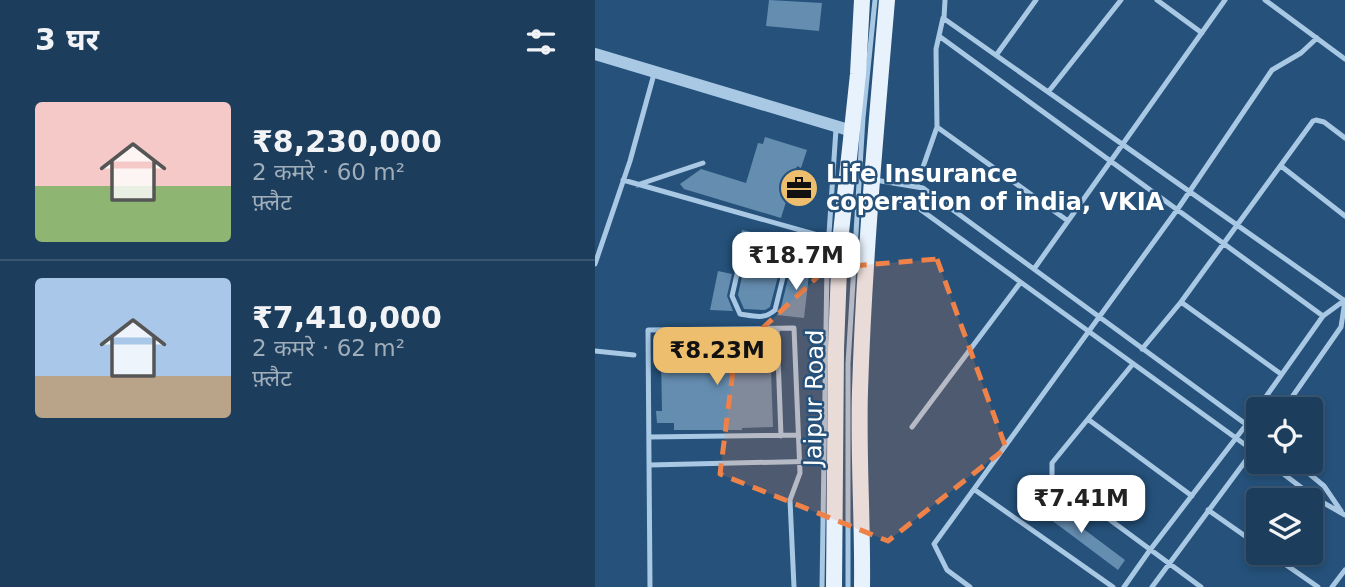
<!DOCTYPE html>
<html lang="hi">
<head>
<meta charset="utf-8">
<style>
	body { margin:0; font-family:"DejaVu Sans","Noto Sans Devanagari",sans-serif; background:#254462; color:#f1f3f6; height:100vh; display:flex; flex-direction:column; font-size:26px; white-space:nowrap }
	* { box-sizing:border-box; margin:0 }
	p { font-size:23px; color:#a0aebb }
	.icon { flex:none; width:38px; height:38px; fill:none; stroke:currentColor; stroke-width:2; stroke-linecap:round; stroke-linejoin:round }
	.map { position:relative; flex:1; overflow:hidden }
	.panel { display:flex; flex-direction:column; background:#1c3d5c; width:595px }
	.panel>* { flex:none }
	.buttons { position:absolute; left:651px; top:397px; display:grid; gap:14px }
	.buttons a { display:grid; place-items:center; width:77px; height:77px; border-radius:7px; background:#1c3d5c; box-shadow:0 4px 10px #0003,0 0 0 2px #3a5672; font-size:35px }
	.price { position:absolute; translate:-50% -60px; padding:0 16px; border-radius:14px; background:#fff; color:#222; font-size:23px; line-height:46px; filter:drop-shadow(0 2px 4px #0008) }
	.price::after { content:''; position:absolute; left:50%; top:42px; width:21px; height:16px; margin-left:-10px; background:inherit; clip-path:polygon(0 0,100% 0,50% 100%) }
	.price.on { background:#edbe6d; color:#111 }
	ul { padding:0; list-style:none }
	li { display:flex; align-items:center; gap:21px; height:175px; padding:0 35px }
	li+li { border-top:2px solid #3a5672 }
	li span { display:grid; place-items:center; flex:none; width:196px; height:140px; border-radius:7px; color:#555 }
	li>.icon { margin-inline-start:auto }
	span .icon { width:84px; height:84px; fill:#fffc; stroke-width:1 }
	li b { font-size:30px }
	h2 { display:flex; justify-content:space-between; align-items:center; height:84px; padding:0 35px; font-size:30px }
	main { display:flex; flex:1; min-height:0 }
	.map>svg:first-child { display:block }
	.building { fill:#658db0 }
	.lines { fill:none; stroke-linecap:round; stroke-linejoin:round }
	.service { stroke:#a8c8e4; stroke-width:5 }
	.tertiary { stroke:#a8c8e4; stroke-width:12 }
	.primary { stroke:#e8f2fc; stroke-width:16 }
	.marked { fill:#ee8249; fill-opacity:0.2; stroke:#ee8249; stroke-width:5; stroke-dasharray:14 9; stroke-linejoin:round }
	.labels { text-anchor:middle; stroke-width:5; stroke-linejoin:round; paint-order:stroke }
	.poi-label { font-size:24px; font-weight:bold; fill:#fff; stroke:#25517a; text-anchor:start }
	.street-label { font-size:24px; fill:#fff; stroke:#25517a }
</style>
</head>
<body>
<main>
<section class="panel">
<h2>3 घर<svg class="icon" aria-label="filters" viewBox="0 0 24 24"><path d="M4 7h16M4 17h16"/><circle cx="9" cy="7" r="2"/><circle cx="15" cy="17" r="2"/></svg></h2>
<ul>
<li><span style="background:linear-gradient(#f6c9c9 60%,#8fb573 0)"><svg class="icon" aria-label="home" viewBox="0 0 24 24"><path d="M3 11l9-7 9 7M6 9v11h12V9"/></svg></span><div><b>₹8,230,000</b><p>2 कमरे · 60 m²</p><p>फ़्लैट</p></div></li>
<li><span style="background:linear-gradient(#a9c7e8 70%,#b9a48a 0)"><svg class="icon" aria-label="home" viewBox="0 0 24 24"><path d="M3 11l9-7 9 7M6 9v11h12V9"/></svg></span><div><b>₹7,410,000</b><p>2 कमरे · 62 m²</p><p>फ़्लैट</p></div></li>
</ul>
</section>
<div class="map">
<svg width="750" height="587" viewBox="0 0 750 587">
	<rect width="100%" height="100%" fill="#25517a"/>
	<!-- building -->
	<path class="building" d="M174,0L227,3L224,31L171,26Z
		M170,137L212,150L206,168L202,166L186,218L89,189L85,184L106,169L151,183L163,143L168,144Z
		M147,230L218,245L216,255L194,252L165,243H148L144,245Z
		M152,253H164L187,261L175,307L170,310L149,309L143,295Z
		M197,263L215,266L209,318L182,315L185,311Z
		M123,271L137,274L132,296L138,311L115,310Z
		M175,343L178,427L147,428V430H79V423H62L61,411H67L66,359H70V351H76V346Z
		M450,500L530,560L523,570L443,510Z"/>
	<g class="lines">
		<!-- service -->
		<path class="service" d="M562,0L607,33
			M670,0L750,59
			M349,18L350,0
			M344,36L728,316
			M402,54L441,0
			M454,91L526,0
			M342,127L473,221
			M686,166L750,216
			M28,180L244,241
			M280,180L328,188L663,433
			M42,185L108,163
			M321,187L342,127L341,49L348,18L750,301
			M280,197L315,202L663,454
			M193,257L180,310C169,320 159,316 145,314L137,296L148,248H165L193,257L243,265
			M0,264L35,161L59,74
			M439,269L630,0
			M586,302L686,374
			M182,329L186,436
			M547,349L586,302L718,121L721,120L729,122L750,138
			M0,351L39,355
			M537,365L457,463V477L606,587
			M688,410L746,327L750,301
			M494,420L597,496
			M317,427L425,283
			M54,437L203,435
			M673,462L720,498L750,515
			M700,462L729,486L746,511
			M54,465L229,461
			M380,490L518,587
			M613,510L663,545
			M674,553L723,587
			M55,587L53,330L199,328L205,473L195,500L199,587
			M227,587L232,264L241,129
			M253,587V364L268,118L280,0
			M375,587L352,570L339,544L582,210L677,70L706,53L722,38
			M529,587L555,550L651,425L728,316L750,300
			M557,587L663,444
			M737,587L750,570"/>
		<!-- tertiary -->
		<path class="tertiary" d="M0,54L257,131"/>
		<!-- primary -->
		<path class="primary" d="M239,587L241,349L245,242L263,74L267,0
			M267,587C268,522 263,456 265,391C269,260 281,130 292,0"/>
	</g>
	<!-- marked area -->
	<path class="marked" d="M342,259L411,448L293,541L125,474L140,354L232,268Z"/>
	<!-- icons -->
	<defs>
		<symbol id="office-disc" viewBox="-11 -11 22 22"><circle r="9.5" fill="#edbe6d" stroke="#25517a"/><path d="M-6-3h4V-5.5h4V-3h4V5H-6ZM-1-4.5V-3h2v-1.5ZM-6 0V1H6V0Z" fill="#111"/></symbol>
	</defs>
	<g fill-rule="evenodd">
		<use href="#office-disc" x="182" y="166" width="44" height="44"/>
	</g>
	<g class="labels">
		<!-- poi labels -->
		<g class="poi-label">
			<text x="231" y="182">Life Insurance<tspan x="231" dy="28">coperation of india, VKIA</tspan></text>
		</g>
		<!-- street labels -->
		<g class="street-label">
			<text transform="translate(219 398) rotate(-89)" y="8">Jaipur Road</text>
		</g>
	</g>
</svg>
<div class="buttons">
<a><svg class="icon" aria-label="locate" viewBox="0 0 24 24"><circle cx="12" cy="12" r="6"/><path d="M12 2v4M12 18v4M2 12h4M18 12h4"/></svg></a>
<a><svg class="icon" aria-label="layers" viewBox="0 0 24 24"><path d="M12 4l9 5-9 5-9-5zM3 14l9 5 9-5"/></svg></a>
</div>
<b class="price" style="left:201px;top:292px">₹18.7M</b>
<b class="price on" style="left:122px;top:387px">₹8.23M</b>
<b class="price" style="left:486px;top:535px">₹7.41M</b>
</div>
</main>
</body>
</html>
